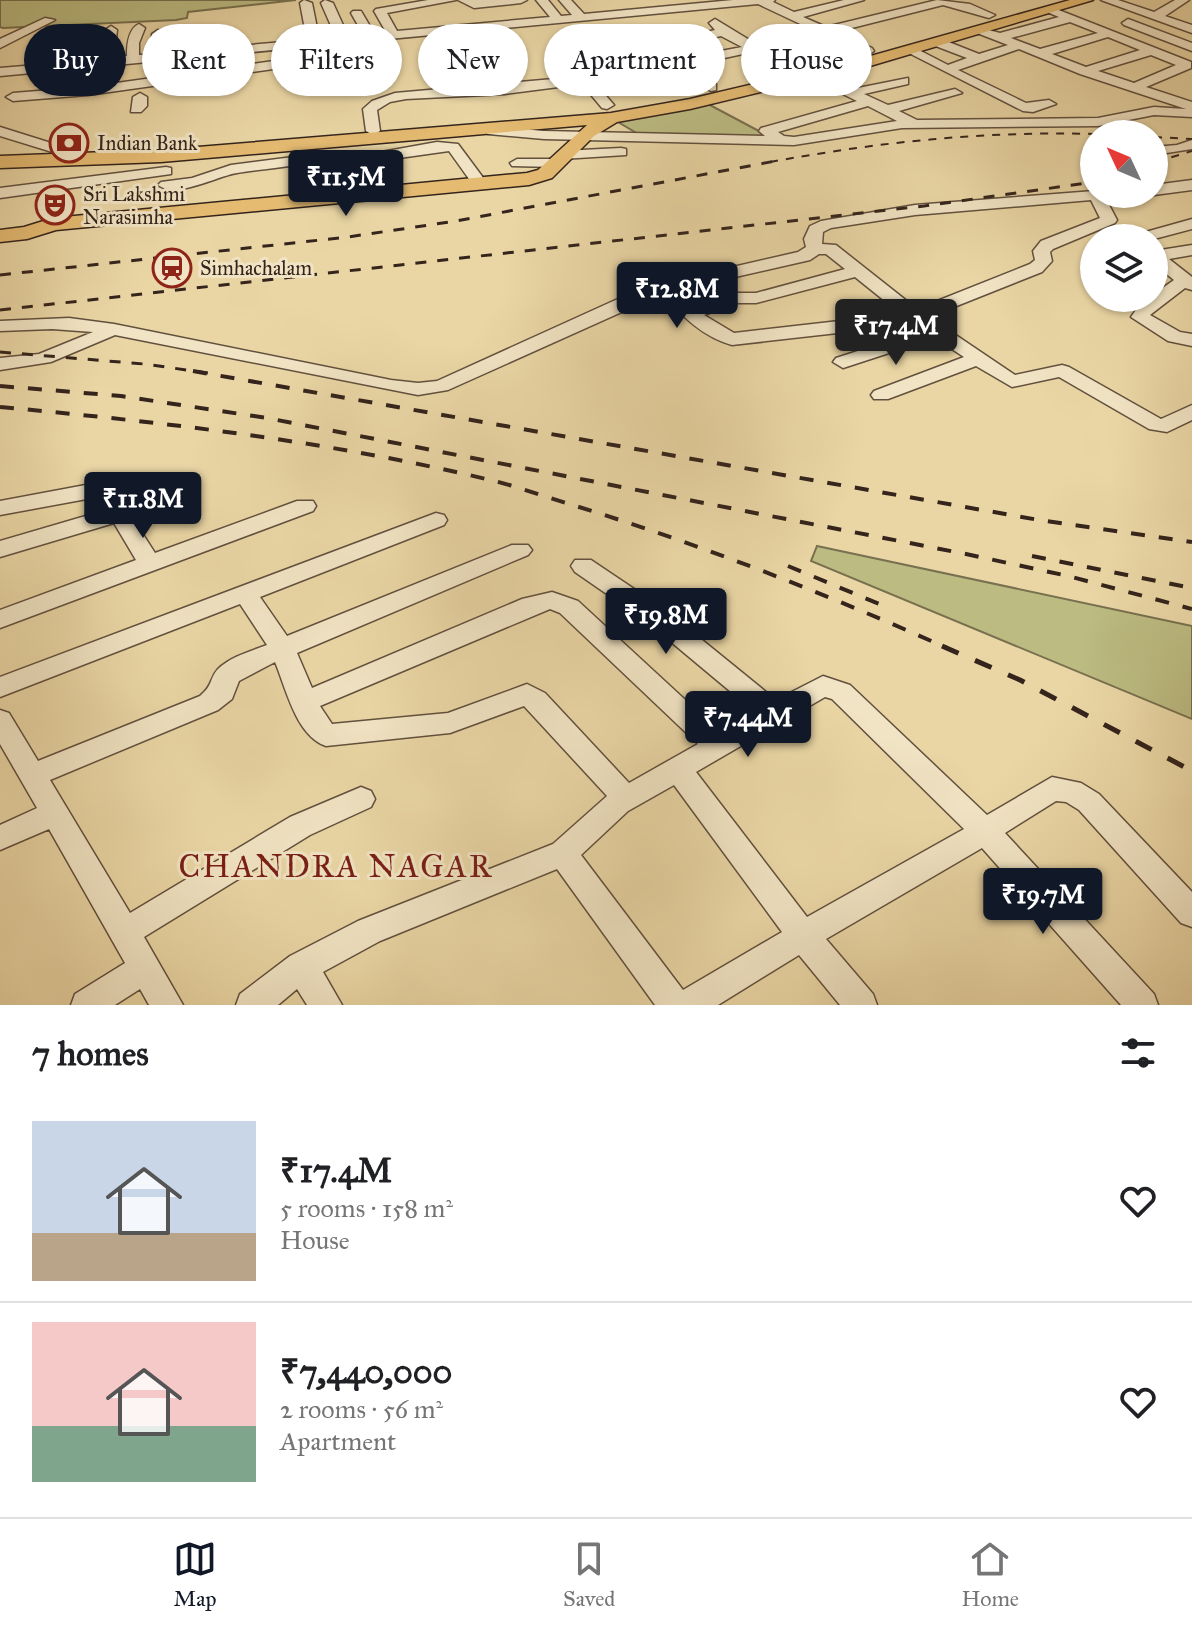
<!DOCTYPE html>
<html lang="en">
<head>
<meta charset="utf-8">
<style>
	body { margin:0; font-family:"IM FELL Great Primer",serif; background:#f2f2f2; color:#202124; height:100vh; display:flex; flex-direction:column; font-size:30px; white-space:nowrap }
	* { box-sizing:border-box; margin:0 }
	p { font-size:26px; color:#757577 }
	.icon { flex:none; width:44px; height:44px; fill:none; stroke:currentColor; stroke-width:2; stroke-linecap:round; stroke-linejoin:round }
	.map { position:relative; height:1005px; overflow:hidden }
	.side { display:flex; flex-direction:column; background:#fff; flex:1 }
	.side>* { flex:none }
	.guide { position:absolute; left:24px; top:24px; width:1144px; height:72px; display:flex; gap:16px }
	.needle { width:52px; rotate:314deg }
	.controls { position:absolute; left:1080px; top:120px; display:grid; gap:16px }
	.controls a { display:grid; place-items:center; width:88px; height:88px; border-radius:50%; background:#fff; box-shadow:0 2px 6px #0004; font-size:40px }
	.price { position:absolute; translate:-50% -68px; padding:0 18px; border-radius:8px; background:#111827; color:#fff; font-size:26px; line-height:52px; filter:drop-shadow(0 2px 4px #0008) }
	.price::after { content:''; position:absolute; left:50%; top:48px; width:24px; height:18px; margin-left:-12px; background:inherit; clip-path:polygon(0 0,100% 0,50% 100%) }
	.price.active { background:#222; color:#fff }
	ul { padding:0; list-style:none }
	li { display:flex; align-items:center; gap:24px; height:200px; padding:0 32px }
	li+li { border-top:2px solid #e0e0e0 }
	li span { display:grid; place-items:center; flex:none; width:224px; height:160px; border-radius:0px; color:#555 }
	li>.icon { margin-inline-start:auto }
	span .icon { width:96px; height:96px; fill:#fffc; stroke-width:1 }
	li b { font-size:34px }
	h2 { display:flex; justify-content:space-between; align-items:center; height:96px; padding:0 32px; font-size:34px }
	.chip { padding:0 28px; border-radius:36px; background:#fff; box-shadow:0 2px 6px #0004; font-size:28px; line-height:72px }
	.chip.active { background:#111827; color:#fff }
	.tabs { display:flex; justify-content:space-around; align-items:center; height:112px; border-top:2px solid #e0e0e0; background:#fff; font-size:22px; color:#757577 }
	.tabs a { display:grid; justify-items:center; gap:4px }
	.tabs .active { color:#111827 }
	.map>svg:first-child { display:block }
	.green { fill:#bcbc82; stroke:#78704f; stroke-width:2 }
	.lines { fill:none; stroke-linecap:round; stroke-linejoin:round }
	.minor-casing { stroke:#62503e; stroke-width:3 }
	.major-casing { stroke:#34241c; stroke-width:3 }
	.minor { fill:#f1e4c4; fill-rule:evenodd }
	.major { fill:#e5bb72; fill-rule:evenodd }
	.rail-far3 { stroke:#34241c; stroke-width:2; stroke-dasharray:8 8; stroke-linecap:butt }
	.rail-far2 { stroke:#34241c; stroke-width:3; stroke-dasharray:11 11; stroke-linecap:butt }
	.rail-far1 { stroke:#34241c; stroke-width:4; stroke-dasharray:14 14; stroke-linecap:butt }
	.rail { stroke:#34241c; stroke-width:5; stroke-dasharray:18 18; stroke-linecap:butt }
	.labels { text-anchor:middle; stroke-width:6; stroke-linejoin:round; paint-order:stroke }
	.far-poi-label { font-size:20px; fill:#34241c; stroke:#f1e4c4; text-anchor:start }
	.near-neighbourhood-label { font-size:32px; letter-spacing:2px; fill:#7a1f14; stroke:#f1e4c4 }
</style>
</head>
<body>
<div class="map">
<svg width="1192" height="1005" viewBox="0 0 1192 1005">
	<rect width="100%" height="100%" fill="#ead6a5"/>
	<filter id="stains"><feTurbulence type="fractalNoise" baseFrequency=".0025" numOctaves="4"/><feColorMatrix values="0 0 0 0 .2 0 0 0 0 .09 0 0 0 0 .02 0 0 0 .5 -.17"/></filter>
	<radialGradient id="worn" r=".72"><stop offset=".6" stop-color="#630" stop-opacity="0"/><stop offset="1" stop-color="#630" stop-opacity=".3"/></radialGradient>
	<!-- green -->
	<path class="green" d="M0,0H296L188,12L187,18L176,20L3,28L0,27Z
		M708,104L772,138L640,135L618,122Z
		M817,546L1192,626V719L811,561Z"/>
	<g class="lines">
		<defs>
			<path id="minor" d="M304,0L312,3L319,38L336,37L321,3L325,0L333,3L348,36L363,34L351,13L353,11H361L374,33L386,32L374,11L376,9L428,0H456L387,13L397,31L550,17L536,0H548L561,16L572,15L559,0H571L584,14L733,0H775L773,2L794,12L844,0H864L803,17L826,27L937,0L970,4L995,15L989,18L943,5L836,32L872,48L874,51L868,55L823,35L765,49L798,66V72L793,73L752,52L683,67L716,84V90L711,91L669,70L595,83L614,105L607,109L602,108L582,84L505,94L406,99L390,102L377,110L380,131L373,135L366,131L363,109L372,101L395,93L576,77L569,68L572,62L715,30L709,23L715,19L756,44L813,30L758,4L0,76V68L48,64L50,45L56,41L62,45L61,63L101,59L105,30L111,26L117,30L114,58L127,56C127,45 128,29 139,24L145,28L139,43V55L153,54L152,34L158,30L164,34L165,53L179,51L177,32L183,28L189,32L192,50L307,40L300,3ZM721,36L742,47L589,76L582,68Z
				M458,0H527L521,3L474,8Z
				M1101,0H1118L1154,12L1175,0H1189L1165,16L1192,25V33Z
				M1051,7L1191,62V68L1146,87L1192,102V117L1154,115L1098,126L902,128L794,145L544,139L488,134L481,130L488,126L544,131L765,136L759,131L761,128L857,101L810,78V72L815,71L853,89L908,78V84L864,94L888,105L955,89L962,93L899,111L917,120L1098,118L1154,107L1186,109L1080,74L1019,49L958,70L1026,103L1049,100L1056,104L1033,112L1023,111L903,50L913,47L948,65L967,58L933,45V39H941L979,54L1008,45L977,33V27L1000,33L1059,17L1047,12V8ZM1070,22L1098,33L1040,49L1011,38ZM1108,37L1140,50L1086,67L1052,54ZM1151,55L1176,65L1134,83L1098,71ZM868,106L897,121L794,137L784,136L778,132Z
				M45,18L55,20L0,48V39Z
				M1128,19L1192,43V51L1124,25L1122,23Z
				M368,41L374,45L370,53L331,61L88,95L13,101L6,97L13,93L88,87L331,53L361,47Z
				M140,93L147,97V106L141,112H131L133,97Z
				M0,127L67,148L69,151L62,155L0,136Z
				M1192,140V149L1154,155V147L1177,145Z
				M437,142L458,144L487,183L484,186H474L449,151L371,162L388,193L380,198L375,196L363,178L304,183L296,178L304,173L358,169L356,165L359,156Z
				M621,148L626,149V155L562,159L555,155L562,151Z
				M301,156L306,157V163C283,168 260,169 237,173C217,176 176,199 158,185L161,182L192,178L231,165Z
				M517,159H555L562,163L555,167L512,166L510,163Z
				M166,167L171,168V174L0,198V188Z
				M1192,180V190L1154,195L1152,194L1154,185Z
				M1094,191V194H1118L1106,199L1117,220L1115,223L1053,249L1050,252L1052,261L1042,272L929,317L1015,375L1062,365L1069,367L1161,419L1192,405V420L1167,432L1149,429L1059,377L1012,387L976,366L888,399H874L871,395L874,391L964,357L935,338L843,368L833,362L836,358L923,330L912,322L882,328L732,345C702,337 682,315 662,294L448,390L418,395L115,335L51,362L0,370V358L39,354L93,332L52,329L0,331V321L69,318L114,324L391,380L418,383L437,381L642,288L798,252L806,247L804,239L810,226L821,221L915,205ZM1091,200L1100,218L1041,241L1033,251L1035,260L1030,264L917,309L836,245L822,244L823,232L831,228L915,215ZM819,254H826L845,269L756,293H734L694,306L678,290L810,260ZM855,277L901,314L734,333L704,315L736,303H756Z
				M1192,219V229L1154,239L1133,238L1135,235Z
				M1192,245V255L1169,259L1192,277V290L1185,288L1150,315L1180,332L1192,334V346L1168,341L1131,317L1140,304L1154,298V294L1174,280L1154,264V251Z
				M107,481L124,490L128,511L155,553L297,501H313L316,506L313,511L0,628V610L136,560L114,523L0,557V541L106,510L103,496L0,515V501Z
				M436,513L444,515L447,520L444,525L260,597L287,636L512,545H528L532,550L528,555L297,653L312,688L522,599L552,592L578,601L720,732L755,712L646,621L575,572L571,566L575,560H591L664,609L776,700L823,676L850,685L987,815L1052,777L1081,783L1099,794L1192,892V927L1181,923L1079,810L1066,802L1056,801L1005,833L1154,994L1158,1005H1121L982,848L826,939L873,994L877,1005H840L799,955L718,1005H655L557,869L380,941L323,972L342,1005H307L297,989L278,1005H236L240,994L290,956L358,921L553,844L607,796L524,706L450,733L326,746C296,736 286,688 275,662L239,681L232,699L218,710L50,780L130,913L290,817L361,787L371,791L375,799L371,807L310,835L144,937L183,1005H149L140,989L115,1005H71L75,994L125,963L49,829L0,850V825L37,808L0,744V710L9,713L38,761L200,696C214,684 209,679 218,669C230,657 251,651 267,645L240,604L0,697V677ZM550,609L560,613L698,744L629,783L545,693L527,684L448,713L332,724L320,706ZM825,697L832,699L964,829L807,917L696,772ZM674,785L782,932L683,990L581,855L628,811Z"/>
			<path id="major" d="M1070,0H1093L870,66L690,109L617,122L594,136L552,178L529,185L56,230L27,239L0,242V230L24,227L53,218L527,173L538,170L587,125L161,162L0,168V156L161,150L611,113L690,99L860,59Z"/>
		</defs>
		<!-- minor casing -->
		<use href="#minor" class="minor-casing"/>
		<!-- major casing -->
		<use href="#major" class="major-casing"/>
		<!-- minor -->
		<use href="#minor" class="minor"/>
		<!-- major -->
		<use href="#major" class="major"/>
		<!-- rail-far3 -->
		<path class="rail-far3" d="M1154,137L1192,139
			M770,162C880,142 982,131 1094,134
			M1156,162L1192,151"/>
		<!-- rail-far2 -->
		<path class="rail-far2" d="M1154,163L1162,160
			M0,275L348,237L456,221L781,160
			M0,310L924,206L1094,182
			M0,352L144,364L208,373"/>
		<!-- rail-far1 -->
		<path class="rail-far1" d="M193,371L1039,520L1192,542
			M0,386L121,396L267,418L966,554L1068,576L1192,609
			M0,407C162,422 327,441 486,479C517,486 548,498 579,507C705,546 826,594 947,648
			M1032,556L1192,588
			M788,566L884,606"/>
		<!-- rail -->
		<path class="rail" d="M942,646L1020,680L1192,771"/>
	</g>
	<!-- icons -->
	<defs>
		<symbol id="bank-ring" viewBox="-11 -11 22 22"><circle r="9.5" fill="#f1e4c4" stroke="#8f2418" stroke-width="1.5"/><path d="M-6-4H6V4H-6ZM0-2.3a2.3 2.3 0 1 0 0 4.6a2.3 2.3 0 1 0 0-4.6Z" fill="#8f2418"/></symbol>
		<symbol id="theatre-ring" viewBox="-11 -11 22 22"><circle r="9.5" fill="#f1e4c4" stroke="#8f2418" stroke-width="1.5"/><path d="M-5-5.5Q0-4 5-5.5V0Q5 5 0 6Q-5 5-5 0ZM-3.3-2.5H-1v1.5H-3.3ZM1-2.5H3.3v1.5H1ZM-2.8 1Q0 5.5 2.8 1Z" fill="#8f2418"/></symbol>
		<symbol id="station-ring" viewBox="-11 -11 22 22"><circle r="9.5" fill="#f1e4c4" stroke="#8f2418" stroke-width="1.5"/><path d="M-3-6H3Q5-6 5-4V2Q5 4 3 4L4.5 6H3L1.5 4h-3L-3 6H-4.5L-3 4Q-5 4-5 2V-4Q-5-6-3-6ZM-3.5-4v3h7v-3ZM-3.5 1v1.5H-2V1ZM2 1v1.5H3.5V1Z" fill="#8f2418"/></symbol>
	</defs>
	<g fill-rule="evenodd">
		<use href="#bank-ring" x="47" y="121" width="44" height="44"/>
		<use href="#theatre-ring" x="33" y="183" width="44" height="44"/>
		<use href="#station-ring" x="150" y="246" width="44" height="44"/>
	</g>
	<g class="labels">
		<!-- far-poi labels -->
		<g class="far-poi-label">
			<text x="97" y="150">Indian Bank</text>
			<text x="83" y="201">Sri Lakshmi<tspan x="83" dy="23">Narasimha</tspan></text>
			<text x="200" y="275">Simhachalam</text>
		</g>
		<!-- near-neighbourhood labels -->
		<g class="near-neighbourhood-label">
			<text x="336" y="877">CHANDRA NAGAR</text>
		</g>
	</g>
	<rect width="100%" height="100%" filter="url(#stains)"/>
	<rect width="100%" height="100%" fill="url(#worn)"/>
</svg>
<div class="controls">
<a><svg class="needle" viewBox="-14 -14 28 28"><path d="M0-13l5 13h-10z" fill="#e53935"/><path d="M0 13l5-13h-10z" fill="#757577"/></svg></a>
<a><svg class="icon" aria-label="layers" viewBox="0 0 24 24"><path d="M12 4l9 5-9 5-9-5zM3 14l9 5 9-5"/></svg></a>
</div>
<b class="price" style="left:346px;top:218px">₹11.5M</b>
<b class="price" style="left:677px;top:330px">₹12.8M</b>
<b class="price active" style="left:896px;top:367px">₹17.4M</b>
<b class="price" style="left:143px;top:540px">₹11.8M</b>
<b class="price" style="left:666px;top:656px">₹19.8M</b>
<b class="price" style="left:748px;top:759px">₹7.44M</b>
<b class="price" style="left:1043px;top:936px">₹19.7M</b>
<div class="guide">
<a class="chip active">Buy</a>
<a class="chip">Rent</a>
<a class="chip">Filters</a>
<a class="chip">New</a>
<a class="chip">Apartment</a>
<a class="chip">House</a>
</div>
</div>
<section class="side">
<h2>7 homes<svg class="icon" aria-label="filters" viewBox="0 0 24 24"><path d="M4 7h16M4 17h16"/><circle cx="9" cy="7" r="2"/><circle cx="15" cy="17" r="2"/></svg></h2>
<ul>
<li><span style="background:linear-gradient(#c9d6e8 70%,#b9a48a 0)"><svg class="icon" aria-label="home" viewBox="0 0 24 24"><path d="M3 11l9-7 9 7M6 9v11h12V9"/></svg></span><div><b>₹17.4M</b><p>5 rooms · 158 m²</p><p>House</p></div><svg class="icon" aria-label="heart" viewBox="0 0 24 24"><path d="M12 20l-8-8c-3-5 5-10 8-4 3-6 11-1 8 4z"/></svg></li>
<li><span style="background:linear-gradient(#f6c9c9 65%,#7fa58c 0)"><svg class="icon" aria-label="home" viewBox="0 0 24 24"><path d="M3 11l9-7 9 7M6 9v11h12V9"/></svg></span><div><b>₹7,440,000</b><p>2 rooms · 56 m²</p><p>Apartment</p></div><svg class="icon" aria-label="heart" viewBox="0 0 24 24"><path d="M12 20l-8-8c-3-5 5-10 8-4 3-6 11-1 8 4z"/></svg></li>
</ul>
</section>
<nav class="tabs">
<a class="active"><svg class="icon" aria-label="map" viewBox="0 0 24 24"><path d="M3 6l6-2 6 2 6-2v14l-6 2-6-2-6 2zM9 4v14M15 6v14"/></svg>Map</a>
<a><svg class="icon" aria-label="saved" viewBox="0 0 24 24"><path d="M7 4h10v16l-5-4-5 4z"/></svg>Saved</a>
<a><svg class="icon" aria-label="home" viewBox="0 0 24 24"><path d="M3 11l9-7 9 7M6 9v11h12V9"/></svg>Home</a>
</nav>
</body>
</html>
